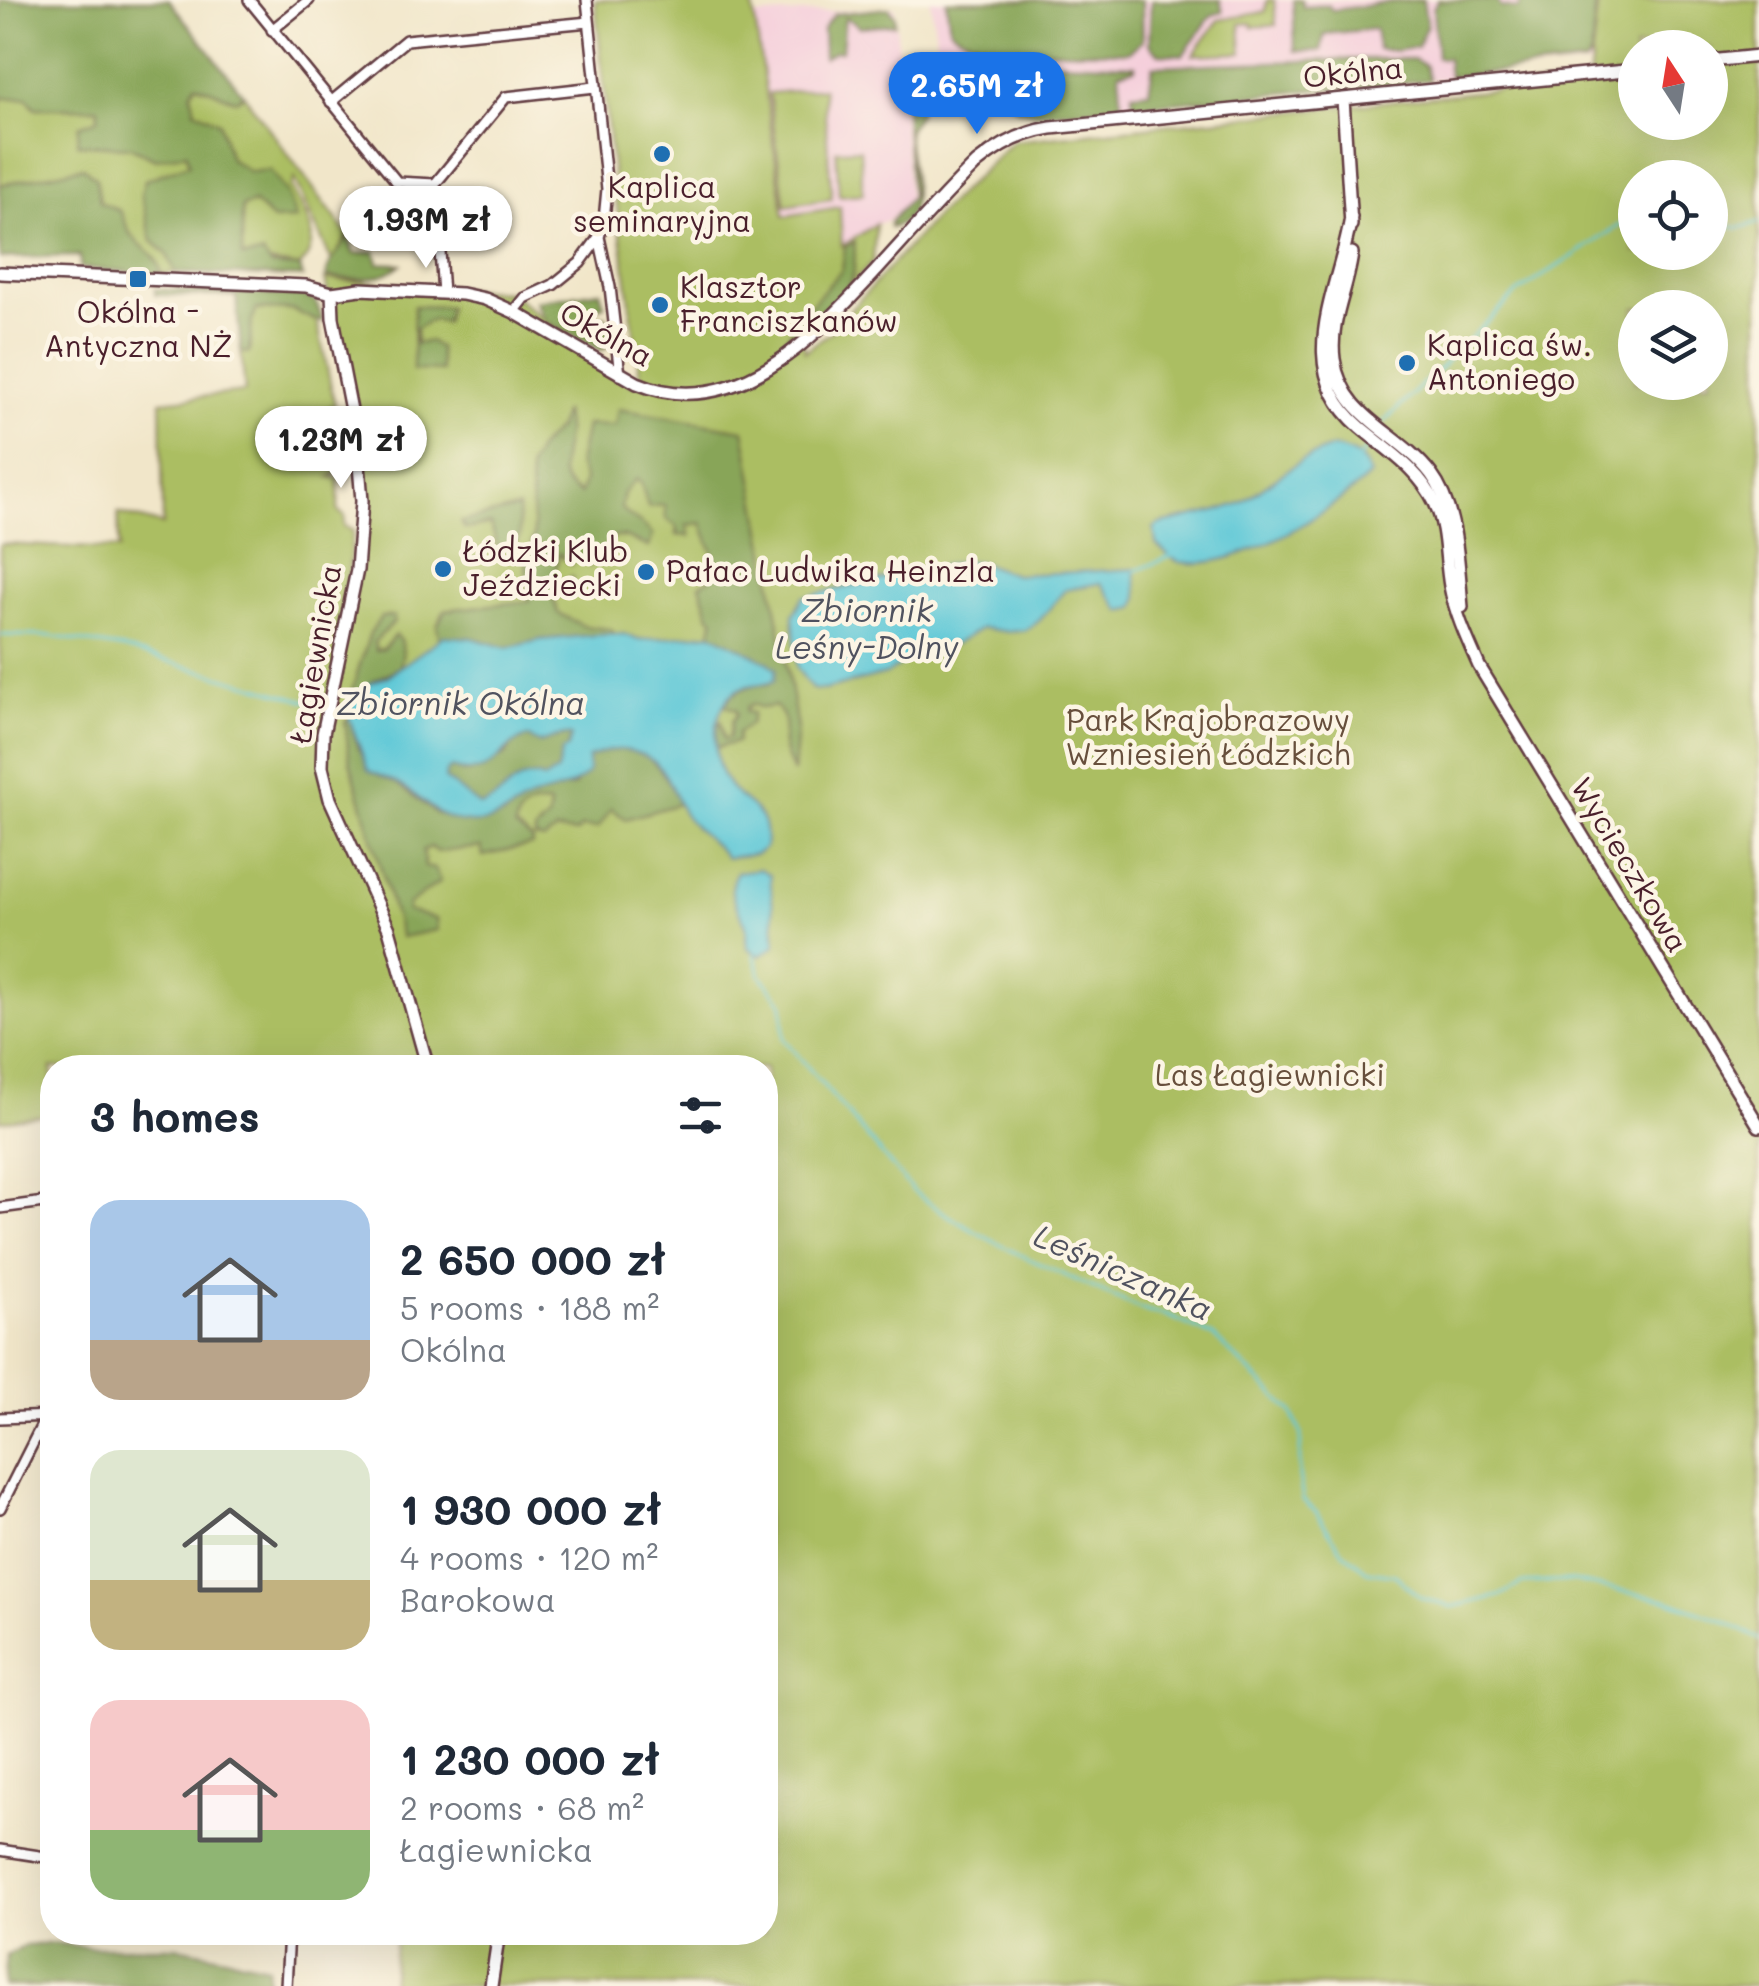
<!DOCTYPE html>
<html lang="en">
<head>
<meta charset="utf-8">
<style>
	body { margin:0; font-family:Mali,sans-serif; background:#f2f2f3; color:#1f2937; height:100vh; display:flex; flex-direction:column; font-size:38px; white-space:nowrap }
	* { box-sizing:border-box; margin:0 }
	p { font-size:32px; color:#747a83 }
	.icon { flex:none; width:55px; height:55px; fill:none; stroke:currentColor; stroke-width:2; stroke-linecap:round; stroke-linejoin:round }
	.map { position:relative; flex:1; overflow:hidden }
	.details { position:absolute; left:40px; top:1055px; width:738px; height:890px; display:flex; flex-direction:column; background:#fff; border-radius:40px; box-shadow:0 10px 40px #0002 }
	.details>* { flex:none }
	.needle { width:65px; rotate:348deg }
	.buttons { position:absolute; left:1618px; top:30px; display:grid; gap:20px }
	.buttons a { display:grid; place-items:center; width:110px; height:110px; border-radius:50%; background:#fff; box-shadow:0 10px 40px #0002; font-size:50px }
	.price { position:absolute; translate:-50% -85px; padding:0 22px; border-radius:35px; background:#fff; color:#222; font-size:32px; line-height:65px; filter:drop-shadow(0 2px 5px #0008) }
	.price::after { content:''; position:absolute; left:50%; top:60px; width:30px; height:22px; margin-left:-15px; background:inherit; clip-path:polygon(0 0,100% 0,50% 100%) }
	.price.current { background:#1a73e8; color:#fff }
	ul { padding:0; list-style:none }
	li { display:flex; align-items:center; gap:30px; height:250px; padding:0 50px }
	li span { display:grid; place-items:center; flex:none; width:280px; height:200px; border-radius:30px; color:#555 }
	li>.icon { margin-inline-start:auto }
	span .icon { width:120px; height:120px; fill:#fffc; stroke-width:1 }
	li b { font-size:42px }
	h2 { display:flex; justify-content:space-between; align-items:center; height:120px; padding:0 50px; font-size:42px }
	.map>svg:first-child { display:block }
	.built { fill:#f5cfdb }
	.green { fill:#abbe62; stroke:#7a6e46; stroke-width:2.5; fill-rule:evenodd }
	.forest { fill:#88a558; stroke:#696242; stroke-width:2.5 }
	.water { fill:#5dc8d7; stroke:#547481; stroke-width:2.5; fill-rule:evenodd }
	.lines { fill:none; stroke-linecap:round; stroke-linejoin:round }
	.stream { stroke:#5dc8d7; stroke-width:2.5 }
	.minor-casing { stroke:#633d43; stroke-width:14 }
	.tertiary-casing { stroke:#633d43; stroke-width:16 }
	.minor { stroke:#fff; stroke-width:9 }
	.tertiary { stroke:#fff; stroke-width:11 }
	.poi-dot { fill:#1f6fb2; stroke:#fcf5e5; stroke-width:4 }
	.labels { text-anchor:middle; stroke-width:9; stroke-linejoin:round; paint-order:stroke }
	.street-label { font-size:30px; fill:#4a1f2b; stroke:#fcf5e5 }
	.poi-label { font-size:30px; fill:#4a1f2b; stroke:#fcf5e5; text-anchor:start }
	.park-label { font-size:30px; fill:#674f3c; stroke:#fcf5e5 }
	.water-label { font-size:32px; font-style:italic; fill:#50525f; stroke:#fcf5e5 }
</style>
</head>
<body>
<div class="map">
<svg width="1759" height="1986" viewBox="0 0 1759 1986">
	<rect width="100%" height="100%" fill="#fcf5e5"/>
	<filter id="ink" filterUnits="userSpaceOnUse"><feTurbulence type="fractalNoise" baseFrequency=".01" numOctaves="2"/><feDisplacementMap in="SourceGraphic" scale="20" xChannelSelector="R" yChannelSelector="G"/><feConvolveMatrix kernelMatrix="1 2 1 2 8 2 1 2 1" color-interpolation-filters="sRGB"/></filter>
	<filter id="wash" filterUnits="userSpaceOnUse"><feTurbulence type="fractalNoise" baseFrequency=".0048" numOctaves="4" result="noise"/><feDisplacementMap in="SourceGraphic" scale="40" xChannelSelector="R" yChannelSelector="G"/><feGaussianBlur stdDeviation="2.25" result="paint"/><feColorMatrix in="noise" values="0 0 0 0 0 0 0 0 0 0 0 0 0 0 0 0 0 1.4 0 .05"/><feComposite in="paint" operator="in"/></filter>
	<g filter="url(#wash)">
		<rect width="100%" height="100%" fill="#f1e6c9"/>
		<!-- built -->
		<path class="built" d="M930,0H1598L1593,57L1588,65L1145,106L1034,113L1019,110L970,79L954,92L940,59Z
			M895,7L909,199L888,221L876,224L842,247L784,216L754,16Z"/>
		<!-- green -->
		<path class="green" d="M595,0H752L784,216L840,207L842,246L876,224L873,262L802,335L805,351L830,332L941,211L1013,141L1589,80L1598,0H1759V1986H391L396,1933L765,1932V1068H52V1114L0,1121V544L119,549L118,513L163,525L161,401L245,392L241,352H249L252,320L257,309L293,310L317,321L335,405L330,406L324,416L332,431L338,472L330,477L339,478L338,511L345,516L344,526L353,531L344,614L368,492L325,279L509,292L629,383L641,384L613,178ZM1635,48H1710V122H1635ZM1635,178H1710V252H1635ZM1635,308H1710V382H1635Z
			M1267,0H1274L1276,25L1253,27L1252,23L1240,24L1242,53L1193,55L1219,20L1265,12Z
			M196,84L236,100L244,95L348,235L332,262L294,179L291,187C306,215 324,239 300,267L242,258V207L254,203L274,220L250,172L230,159L219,122L195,111L191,93Z
			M823,88L832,199L785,206L769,93Z
			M0,98H27L35,108H98V119L78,144L130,147L156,159L187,152L189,164L145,180L152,241L166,253L176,273L161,274C158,252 142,250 131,235C126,228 124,218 120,211L100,202L96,178L83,167L0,185Z
			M860,149L863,194L839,196L836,150Z"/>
		<!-- forest -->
		<path class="forest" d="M0,0H169L244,95L236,100L196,84L191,93L195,110L219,122L230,159L250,172L270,170L287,194L296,219L273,220L254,203L242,207V257L263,254L271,265L300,267L303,277L176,273L166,253L152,241L141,194L145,180L189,164L187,153L156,159L130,147L77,144L79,126L98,119V108H35L27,98H0Z
			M1142,0L1143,41L1128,52C1085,50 981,56 950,29L946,1Z
			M1151,0H1220L1223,12L1212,15L1183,55L1159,54L1149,44Z
			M1293,0H1302L1303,7L1328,5L1332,10C1363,7 1392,0 1423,0L1427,25L1417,47L1396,51L1378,49L1375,29L1324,34L1321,51H1295Z
			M1438,0C1455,2 1477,0 1497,0L1501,7L1518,9L1521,0H1596L1591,55L1586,63L1449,77L1447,58H1437L1433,8Z
			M889,8L895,16V24L860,27L845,17L842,51H835L824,58L823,29L834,14Z
			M1362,59H1414L1425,65L1430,80L1133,106L1132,93L1149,91L1153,66Z
			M1058,62L1135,65V68L1119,72L1122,107L1034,113L1019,110L988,88L992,72L984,71L989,65L1014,66V70L1056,71Z
			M912,78L916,81C917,90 922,104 919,113C917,120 908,125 908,134C906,163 932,216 890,228V222L911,197L903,79Z
			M83,167L96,178L100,202L120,211C124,218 126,228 131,235C142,250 158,252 161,274L80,268V256L0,258V185Z
			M348,235L354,254L375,251L378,263L401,264C379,283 354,280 326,277C327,261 342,250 348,235Z
			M855,242C854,252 856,265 853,275C847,296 803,336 784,345L793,325L842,270L845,247Z
			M155,289L304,296L316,302L323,321H317L293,310L257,309L252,320L249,353L241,352L236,296L155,295Z
			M600,291L604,305L592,309L594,316H606L610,344L602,350L545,321L536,301Z
			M414,306L449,307L445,323C430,316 429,322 416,329V344L430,341L439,348L441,371L413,370Z
			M618,409L744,430L793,702L797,728L793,773C789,763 781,748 783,738C784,722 788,718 775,706L762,708L753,704L747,707L746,712L753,713L750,724L738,733L737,742L715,748L717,725L721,722L724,739L729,738L732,721L737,715L736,710L724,705C735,688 750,685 769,684L768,662L711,633L714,618L710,616L700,585L716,574L714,555L702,523L687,525L690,536L677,535V527L666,518L665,505L648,507L641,483L636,479L624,493L621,508C630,519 645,523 653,535L649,547L625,537H614L589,566L587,558L580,554L571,565L559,554L553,585L572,577L574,590L553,598L558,613L584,626L610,629L615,634L540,640L507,648L472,638L439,637L437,626L445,610L529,601L526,564L534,535L529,467L539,448L558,428L564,411C565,419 567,428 566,436C563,460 551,480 580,494L584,481L578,464L586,425L615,426Z
			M518,508L520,535L516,543L497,547L491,524L465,529L461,522Z
			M394,616V622L374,642L376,650L383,649L395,635C406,644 403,655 400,667L368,684L353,700L350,696L370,633L381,617Z
			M349,718L359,750L380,776L397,783L437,814L503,816L517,805L552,790L575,786L587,758C638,736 660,758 679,804L626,819L611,809L598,828L582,827L576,833L556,831L544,840L535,838V831L548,819L550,805C532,802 517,809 515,828L533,840L532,845L483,856L481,847L437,852L431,847L423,850L425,867L435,869L440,881L408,905V911L436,919L437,930L401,937L350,762L345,722Z
			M564,735L572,736C570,748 561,754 557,771L544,779C515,768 506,799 480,806L445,779L446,771L451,768L467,773L506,755L514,742L527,737L539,743Z
			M53,1943L90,1947H179L268,1966L267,1986H4L7,1955L25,1946Z"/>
		<!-- water -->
		<path class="water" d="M1333,447C1351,452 1365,456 1370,475C1331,512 1236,572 1180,562C1171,560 1163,550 1156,544L1154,528L1160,524L1217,511L1241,503L1302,460Z
			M963,561L979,562L1015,575L1135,569L1138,599L1135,608L1121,611L1101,583L1065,590L1039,621L1026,630L1009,632L982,628L955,644L931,646L886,674L824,690L812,689L797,668L793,615L803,597Z
			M711,633L768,662L776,669L774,681C765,685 753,684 744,687C711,699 710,752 724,778C740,808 771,804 765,848L756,854L726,858C716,843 703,836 692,824C667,797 675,763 634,752C617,747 604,751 588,758V773C573,789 554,790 533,798C517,805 502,819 485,822C441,829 427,799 396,782C387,778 377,775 368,770L349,718L353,700L368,684L388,676L444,636L472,638L507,648L540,640L595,635L624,634L638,640ZM564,735L571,736L568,748L562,751L557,771L544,779C515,768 506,799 480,806L445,779L446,771L451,768C498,782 495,748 527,737L539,743Z
			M760,869L770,875L776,945L760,956L748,948C746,940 749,928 744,921C736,906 725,889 737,872Z"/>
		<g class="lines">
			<!-- stream -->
			<path class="stream" d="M1710,224L1740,228L1759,222
				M1384,422L1517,293L1623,223L1635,221
				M1359,458L1370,444
				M1133,572L1172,556
				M0,635L51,636L125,649L324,706
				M332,707L354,710
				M754,954L761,976L783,1003L784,1039L913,1191C982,1244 1069,1276 1148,1312L1166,1315L1213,1336L1291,1411L1301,1433L1299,1475L1303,1500L1316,1512L1343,1552L1367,1571L1395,1575L1421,1598L1451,1607L1499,1596L1522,1583L1573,1581L1666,1600L1722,1620L1759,1639"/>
		</g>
	</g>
	<g filter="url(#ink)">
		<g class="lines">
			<defs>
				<path id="minor" d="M249,0L397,182L435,184
					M272,30L309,0
					M331,102L406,40L589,22
					M599,237L610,287L620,375
					M443,293L435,184L506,97L595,87
					M514,312L525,298L553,285L580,263L599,237L604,220L607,189L587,0
					M0,1208L52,1201
					M0,1418L52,1416
					M0,1508L52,1405
					M0,1850L52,1858
					M286,1986L289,1932"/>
				<path id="tertiary" d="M1710,61L1759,56
					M1343,99L1351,225
					M1351,217C1340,289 1290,367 1360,427C1387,450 1419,469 1435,503C1447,528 1445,558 1450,586C1455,613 1468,641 1479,666L1759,1126
					M1352,253C1348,289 1329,322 1334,359C1342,418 1398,431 1431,474C1458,510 1458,564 1462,607
					M0,273L306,286L332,293L360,289L462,294L485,299L514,312L637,383C736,424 817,334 877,270C910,234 942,197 977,163C999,145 1023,132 1051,128L1635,70
					M332,293L333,318L357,441L362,501L357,570L323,734L322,767L330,799L389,929L428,1068
					M491,1986L499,1932"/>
			</defs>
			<!-- minor casing -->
			<use href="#minor" class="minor-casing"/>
			<!-- tertiary casing -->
			<use href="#tertiary" class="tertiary-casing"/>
			<!-- minor -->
			<use href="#minor" class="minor"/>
			<!-- tertiary -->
			<use href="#tertiary" class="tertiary"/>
		</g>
	</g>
	<!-- markers -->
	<g class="poi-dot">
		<circle cx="662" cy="154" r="10"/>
		<rect x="128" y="269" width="20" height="20" rx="5"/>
		<circle cx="660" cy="305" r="10"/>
		<circle cx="1407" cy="363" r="10"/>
		<circle cx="443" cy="569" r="10"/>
		<circle cx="646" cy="572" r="10"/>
	</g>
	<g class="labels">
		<!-- street labels -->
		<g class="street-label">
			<text transform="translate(1353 73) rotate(-6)" y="10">Okólna</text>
			<text transform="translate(606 335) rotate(29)" y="10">Okólna</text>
			<text transform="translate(316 654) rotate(-80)" y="10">Łagiewnicka</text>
			<text transform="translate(1629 865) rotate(59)" y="10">Wycieczkowa</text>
		</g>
		<!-- poi labels -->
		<g class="poi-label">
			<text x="662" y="198" text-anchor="middle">Kaplica<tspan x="662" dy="34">seminaryjna</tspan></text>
			<text x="680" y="298">Klasztor<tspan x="680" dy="34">Franciszkanów</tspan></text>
			<text x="138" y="323" text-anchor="middle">Okólna -<tspan x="138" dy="34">Antyczna NŻ</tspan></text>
			<text x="1427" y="356">Kaplica św.<tspan x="1427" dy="34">Antoniego</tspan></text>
			<text x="463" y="562">Łódzki Klub<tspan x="463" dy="34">Jeździecki</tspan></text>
			<text x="666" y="582">Pałac Ludwika Heinzla</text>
		</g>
		<!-- park labels -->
		<g class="park-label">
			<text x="1208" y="731">Park Krajobrazowy<tspan x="1208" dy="34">Wzniesień Łódzkich</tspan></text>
			<text x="1270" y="1086">Las Łagiewnicki</text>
		</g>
		<!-- water labels -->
		<g class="water-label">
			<text x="867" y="622">Zbiornik<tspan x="867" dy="37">Leśny-Dolny</tspan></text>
			<text x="461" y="715">Zbiornik Okólna</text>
			<text transform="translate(1123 1273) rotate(24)" y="11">Leśniczanka</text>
		</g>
	</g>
</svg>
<div class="buttons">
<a><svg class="needle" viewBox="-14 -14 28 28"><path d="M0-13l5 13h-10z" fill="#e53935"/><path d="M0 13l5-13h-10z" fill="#747a83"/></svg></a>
<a><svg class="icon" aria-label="locate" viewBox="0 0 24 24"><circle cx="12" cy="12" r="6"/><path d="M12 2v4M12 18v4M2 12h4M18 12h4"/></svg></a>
<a><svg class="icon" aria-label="layers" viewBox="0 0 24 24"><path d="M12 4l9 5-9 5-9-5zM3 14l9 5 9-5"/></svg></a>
</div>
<b class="price current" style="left:977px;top:137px">2.65M zł</b>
<b class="price" style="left:426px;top:271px">1.93M zł</b>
<b class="price" style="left:341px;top:491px">1.23M zł</b>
<section class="details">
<h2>3 homes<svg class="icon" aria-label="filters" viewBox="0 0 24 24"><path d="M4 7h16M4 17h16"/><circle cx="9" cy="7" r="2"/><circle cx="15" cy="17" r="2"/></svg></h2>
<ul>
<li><span style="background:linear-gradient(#a9c7e8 70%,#b9a48a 0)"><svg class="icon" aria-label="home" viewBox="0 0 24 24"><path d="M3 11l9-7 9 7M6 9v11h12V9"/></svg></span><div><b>2 650 000 zł</b><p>5 rooms · 188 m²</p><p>Okólna</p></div></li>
<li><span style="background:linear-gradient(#dfe7d0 65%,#c2b280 0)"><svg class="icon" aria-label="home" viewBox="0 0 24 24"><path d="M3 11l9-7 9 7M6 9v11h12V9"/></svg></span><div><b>1 930 000 zł</b><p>4 rooms · 120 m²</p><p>Barokowa</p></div></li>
<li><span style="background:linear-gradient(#f6c9c9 65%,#8fb573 0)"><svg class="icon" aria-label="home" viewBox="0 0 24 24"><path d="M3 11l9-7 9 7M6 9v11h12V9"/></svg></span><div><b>1 230 000 zł</b><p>2 rooms · 68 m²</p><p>Łagiewnicka</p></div></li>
</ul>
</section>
</div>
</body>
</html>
